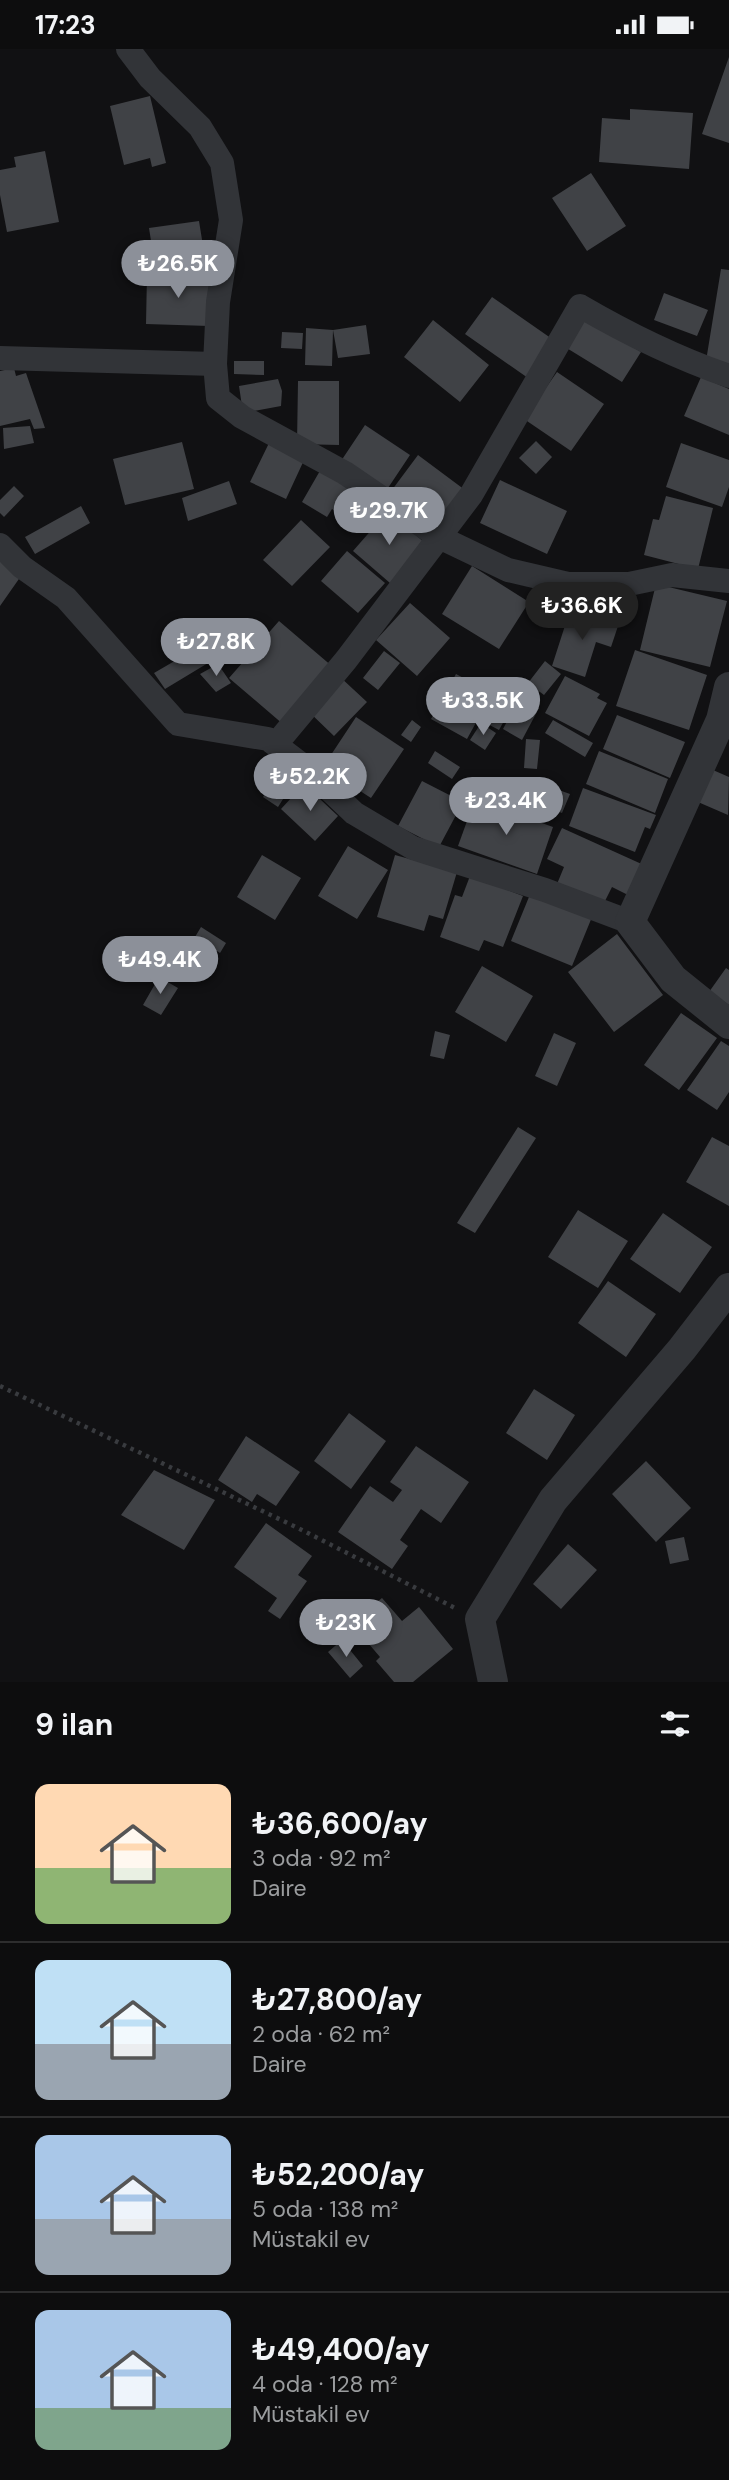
<!DOCTYPE html>
<html lang="tr">
<head>
<meta charset="utf-8">
<style>
	body { margin:0; font-family:"DM Sans",sans-serif; background:#1b1b1c; color:#f1f3f6; height:100vh; display:flex; flex-direction:column; font-size:26px; white-space:nowrap }
	* { box-sizing:border-box; margin:0 }
	p { font-size:23px; color:#9a9c9e }
	.icon { flex:none; width:38px; height:38px; fill:none; stroke:currentColor; stroke-width:2; stroke-linecap:round; stroke-linejoin:round }
	.map { position:relative; height:1633px; overflow:hidden }
	.drawer { display:flex; flex-direction:column; background:#0d0d0e; flex:1 }
	.drawer>* { flex:none }
	.price { position:absolute; translate:-50% -60px; padding:0 16px; border-radius:24px; background:#8c9099; color:#fff; font-size:23px; line-height:46px; filter:drop-shadow(0 2px 4px #0008) }
	.price::after { content:''; position:absolute; left:50%; top:42px; width:21px; height:16px; margin-left:-10px; background:inherit; clip-path:polygon(0 0,100% 0,50% 100%) }
	.price.current { background:#222; color:#fff }
	ul { padding:0; list-style:none }
	li { display:flex; align-items:center; gap:21px; height:175px; padding:0 35px }
	li+li { border-top:2px solid #2d2d2e }
	li span { display:grid; place-items:center; flex:none; width:196px; height:140px; border-radius:14px; color:#555 }
	li>.icon { margin-inline-start:auto }
	span .icon { width:84px; height:84px; fill:#fffc; stroke-width:1 }
	li b { font-size:30px }
	h2 { display:flex; justify-content:space-between; align-items:center; height:84px; padding:0 35px; font-size:30px }
	.status { display:flex; justify-content:space-between; align-items:center; height:49px; padding:0 35px; background:#0d0d0e; direction:ltr }
	.status svg { height:19px; fill:currentColor }
	.map>svg:first-child { display:block }
	.building { fill:#404246 }
	.lines { fill:none; stroke-linecap:round; stroke-linejoin:round }
	.path { stroke:#393b3f; stroke-width:4.5; stroke-dasharray:3.5 5; stroke-linecap:butt }
	.minor { stroke:#323438; stroke-width:24 }
	.tertiary { stroke:#323438; stroke-width:30 }
</style>
</head>
<body>
<div class="status"><b>17:23</b><svg viewBox="0 0 49 12"><path d="M0 12V9h3v3zM5 12V6h3v6zM10 12V3h3v9zM15 12V0h3v12zM26 1h20v11H26zM47 4h2v5h-2z"/></svg></div>
<div class="map">
<svg width="729" height="1633" viewBox="0 0 729 1633">
	<rect width="100%" height="100%" fill="#111113"/>
	<!-- building -->
	<path class="building" d="M729,8V94L702,85Z
		M150,47L166,114L152,118L150,109L124,116L110,57Z
		M630,60L693,64L689,120L599,113L602,69L630,71Z
		M45,102L59,173L7,183L0,146V121L16,118L14,108Z
		M591,124L626,177L587,202L552,149Z
		M199,172L204,203L154,211L149,179Z
		M721,220L729,221V316L706,312Z
		M147,225L211,227L209,277L146,275Z
		M664,244L708,261L697,287L654,271Z
		M492,248L555,292L528,329L465,285Z
		M584,268L641,303L622,333L565,298Z
		M433,271L489,316L460,353L404,308Z
		M366,276L370,305L338,309L333,281L332,317L305,316L306,279L333,281Z
		M282,283L303,284L302,300L281,299Z
		M234,312H264V326L234,325Z
		M14,319L16,327L26,324L45,379L34,380L30,370L0,377V322Z
		M557,323L604,355L571,402L524,370Z
		M701,328L729,340V386L684,367Z
		M278,330L282,342L281,357L243,364L239,337Z
		M298,332H339V396L297,395Z
		M365,376L410,406L386,442L341,412Z
		M30,377L34,394L4,400L3,379Z
		M270,392L305,409L286,450L250,433Z
		M536,392L552,408L536,425L519,409Z
		M182,393L194,440L125,456L113,410Z
		M681,394L729,411V438L722,458L666,438Z
		M418,406L469,444L437,486L386,449Z
		M321,420L372,450L357,475L332,460L327,468L302,453Z
		M500,431L567,462L547,505L480,474Z
		M229,432L237,455L188,472L182,449Z
		M14,437L24,447L4,468L0,464V451Z
		M666,447L713,459L698,520L644,506L653,470L659,471Z
		M81,457L90,474L35,505L25,488Z
		M388,462L425,494L390,534L353,502Z
		M301,471L330,498L292,537L263,511Z
		M347,502L385,534L358,564L321,532Z
		M0,511L21,527L0,557Z
		M472,517L529,553L499,600L442,565Z
		M656,535L727,552L710,618L640,601Z
		M410,554L450,589L417,627L376,591Z
		M570,561L618,577L611,598L596,593L585,628L552,617Z
		M279,572L333,618L284,676L229,629Z
		M202,596L213,611L165,640L154,624Z
		M635,601L707,626L689,681L616,657Z
		M384,602L400,614L378,641L363,629Z
		M545,612L561,625L544,646L528,634Z
		M218,615L231,634L216,643L200,625Z
		M456,625L492,644L489,650L510,661L499,681L478,670L467,690L431,670Z
		M339,627L367,653L334,687L307,661Z
		M565,627L600,645L597,649L607,654L589,687L545,664Z
		M520,648L539,659L522,691L503,680Z
		M617,666L685,693L670,729L603,700Z
		M356,668L404,700L371,749L323,718Z
		M412,671L421,678L411,693L401,686Z
		M553,671L593,694L585,708L545,684Z
		M481,674L496,684L485,701L470,691Z
		M526,690L540,691L537,720L524,719Z
		M435,702L460,718L452,730L428,714Z
		M599,702L668,730L655,764L586,735Z
		M282,718L297,728L278,758L263,748Z
		M706,718L729,728L728,766L691,750Z
		M422,732L463,753L439,798L398,777Z
		M304,735L338,767L315,792L281,760Z
		M542,735L570,745L562,764L545,757L548,751L537,747Z
		M583,739L656,766L650,780L645,778L635,803L569,777Z
		M475,750L553,778L537,825L458,797Z
		M562,779L646,817L632,848L612,838L603,856L557,835L564,818L547,810Z
		M348,797L388,821L357,870L318,847Z
		M262,806L301,829L275,871L237,848Z
		M395,806L457,823L443,870L429,866L424,882L377,868Z
		M470,827L523,847L503,898L484,891L479,902L440,888L455,846L462,848Z
		M531,843L592,868L572,917L511,892Z
		M201,878L226,894L220,904L195,888Z
		M617,885L663,946L614,983L568,923Z
		M482,917L533,947L506,993L455,963Z
		M726,919L729,921V956L709,943Z
		M159,928L178,939L161,966L143,956Z
		M681,964L717,989L679,1041L644,1016Z
		M435,982L450,986L444,1010L430,1007Z
		M554,984L576,994L557,1037L535,1027Z
		M721,992L729,997V1043L717,1061L687,1041Z
		M518,1078L536,1089L475,1184L457,1174Z
		M712,1088L729,1097V1157L686,1133Z
		M578,1161L628,1192L598,1239L548,1208Z
		M663,1164L712,1198L680,1244L630,1210Z
		M608,1232L656,1265L626,1308L578,1274Z
		M534,1340L575,1366L547,1411L506,1384Z
		M349,1364L386,1392L351,1440L314,1412Z
		M246,1387L300,1423L276,1457L257,1445L252,1453L218,1431Z
		M416,1397L469,1433L441,1474L421,1460L400,1491L408,1497L392,1520L338,1483L370,1437L393,1453L402,1441L390,1433Z
		M646,1412L691,1459L656,1493L612,1445Z
		M154,1421L215,1451L184,1501L121,1466Z
		M266,1474L312,1507L298,1526L307,1532L280,1570L268,1562L277,1549L234,1518Z
		M684,1488L689,1511L670,1515L665,1492Z
		M568,1495L597,1521L561,1560L533,1535Z
		M382,1549L402,1572L419,1558L453,1600L413,1633H394L376,1612L380,1608L351,1574Z
		M342,1591L363,1617L350,1629L328,1603Z"/>
	<g class="lines">
		<!-- path -->
		<path class="path" d="M0,1337L298,1479L457,1560"/>
		<!-- minor -->
		<path class="minor" d="M128,0L150,29L200,78L222,114L231,171L218,253L215,315L218,349L242,368L345,424L439,488L508,521L568,535H629L672,526L729,532
			M0,309L215,315
			M0,496L22,518L66,549L178,675L268,690L310,722L354,764L413,799L545,841L630,873
			M276,695L346,611L471,446L580,257C628,285 677,309 729,327"/>
		<!-- tertiary -->
		<path class="tertiary" d="M729,638L721,671L630,873L673,930L729,975
			M493,1633L480,1570L553,1451L682,1300L729,1239"/>
	</g>
</svg>
<b class="price" style="left:178px;top:251px">₺26.5K</b>
<b class="price" style="left:389px;top:498px">₺29.7K</b>
<b class="price current" style="left:582px;top:593px">₺36.6K</b>
<b class="price" style="left:216px;top:629px">₺27.8K</b>
<b class="price" style="left:483px;top:688px">₺33.5K</b>
<b class="price" style="left:310px;top:764px">₺52.2K</b>
<b class="price" style="left:506px;top:788px">₺23.4K</b>
<b class="price" style="left:160px;top:947px">₺49.4K</b>
<b class="price" style="left:346px;top:1610px">₺23K</b>
</div>
<section class="drawer">
<h2>9 ilan<svg class="icon" aria-label="filters" viewBox="0 0 24 24"><path d="M4 7h16M4 17h16"/><circle cx="9" cy="7" r="2"/><circle cx="15" cy="17" r="2"/></svg></h2>
<ul>
<li><span style="background:linear-gradient(#ffd9b3 60%,#8fb573 0)"><svg class="icon" aria-label="home" viewBox="0 0 24 24"><path d="M3 11l9-7 9 7M6 9v11h12V9"/></svg></span><div><b>₺36,600/ay</b><p>3 oda · 92 m²</p><p>Daire</p></div></li>
<li><span style="background:linear-gradient(#bfe0f5 60%,#9aa5b1 0)"><svg class="icon" aria-label="home" viewBox="0 0 24 24"><path d="M3 11l9-7 9 7M6 9v11h12V9"/></svg></span><div><b>₺27,800/ay</b><p>2 oda · 62 m²</p><p>Daire</p></div></li>
<li><span style="background:linear-gradient(#a9c7e8 60%,#9aa5b1 0)"><svg class="icon" aria-label="home" viewBox="0 0 24 24"><path d="M3 11l9-7 9 7M6 9v11h12V9"/></svg></span><div><b>₺52,200/ay</b><p>5 oda · 138 m²</p><p>Müstakil ev</p></div></li>
<li><span style="background:linear-gradient(#a9c7e8 70%,#7fa58c 0)"><svg class="icon" aria-label="home" viewBox="0 0 24 24"><path d="M3 11l9-7 9 7M6 9v11h12V9"/></svg></span><div><b>₺49,400/ay</b><p>4 oda · 128 m²</p><p>Müstakil ev</p></div></li>
</ul>
</section>
</body>
</html>
